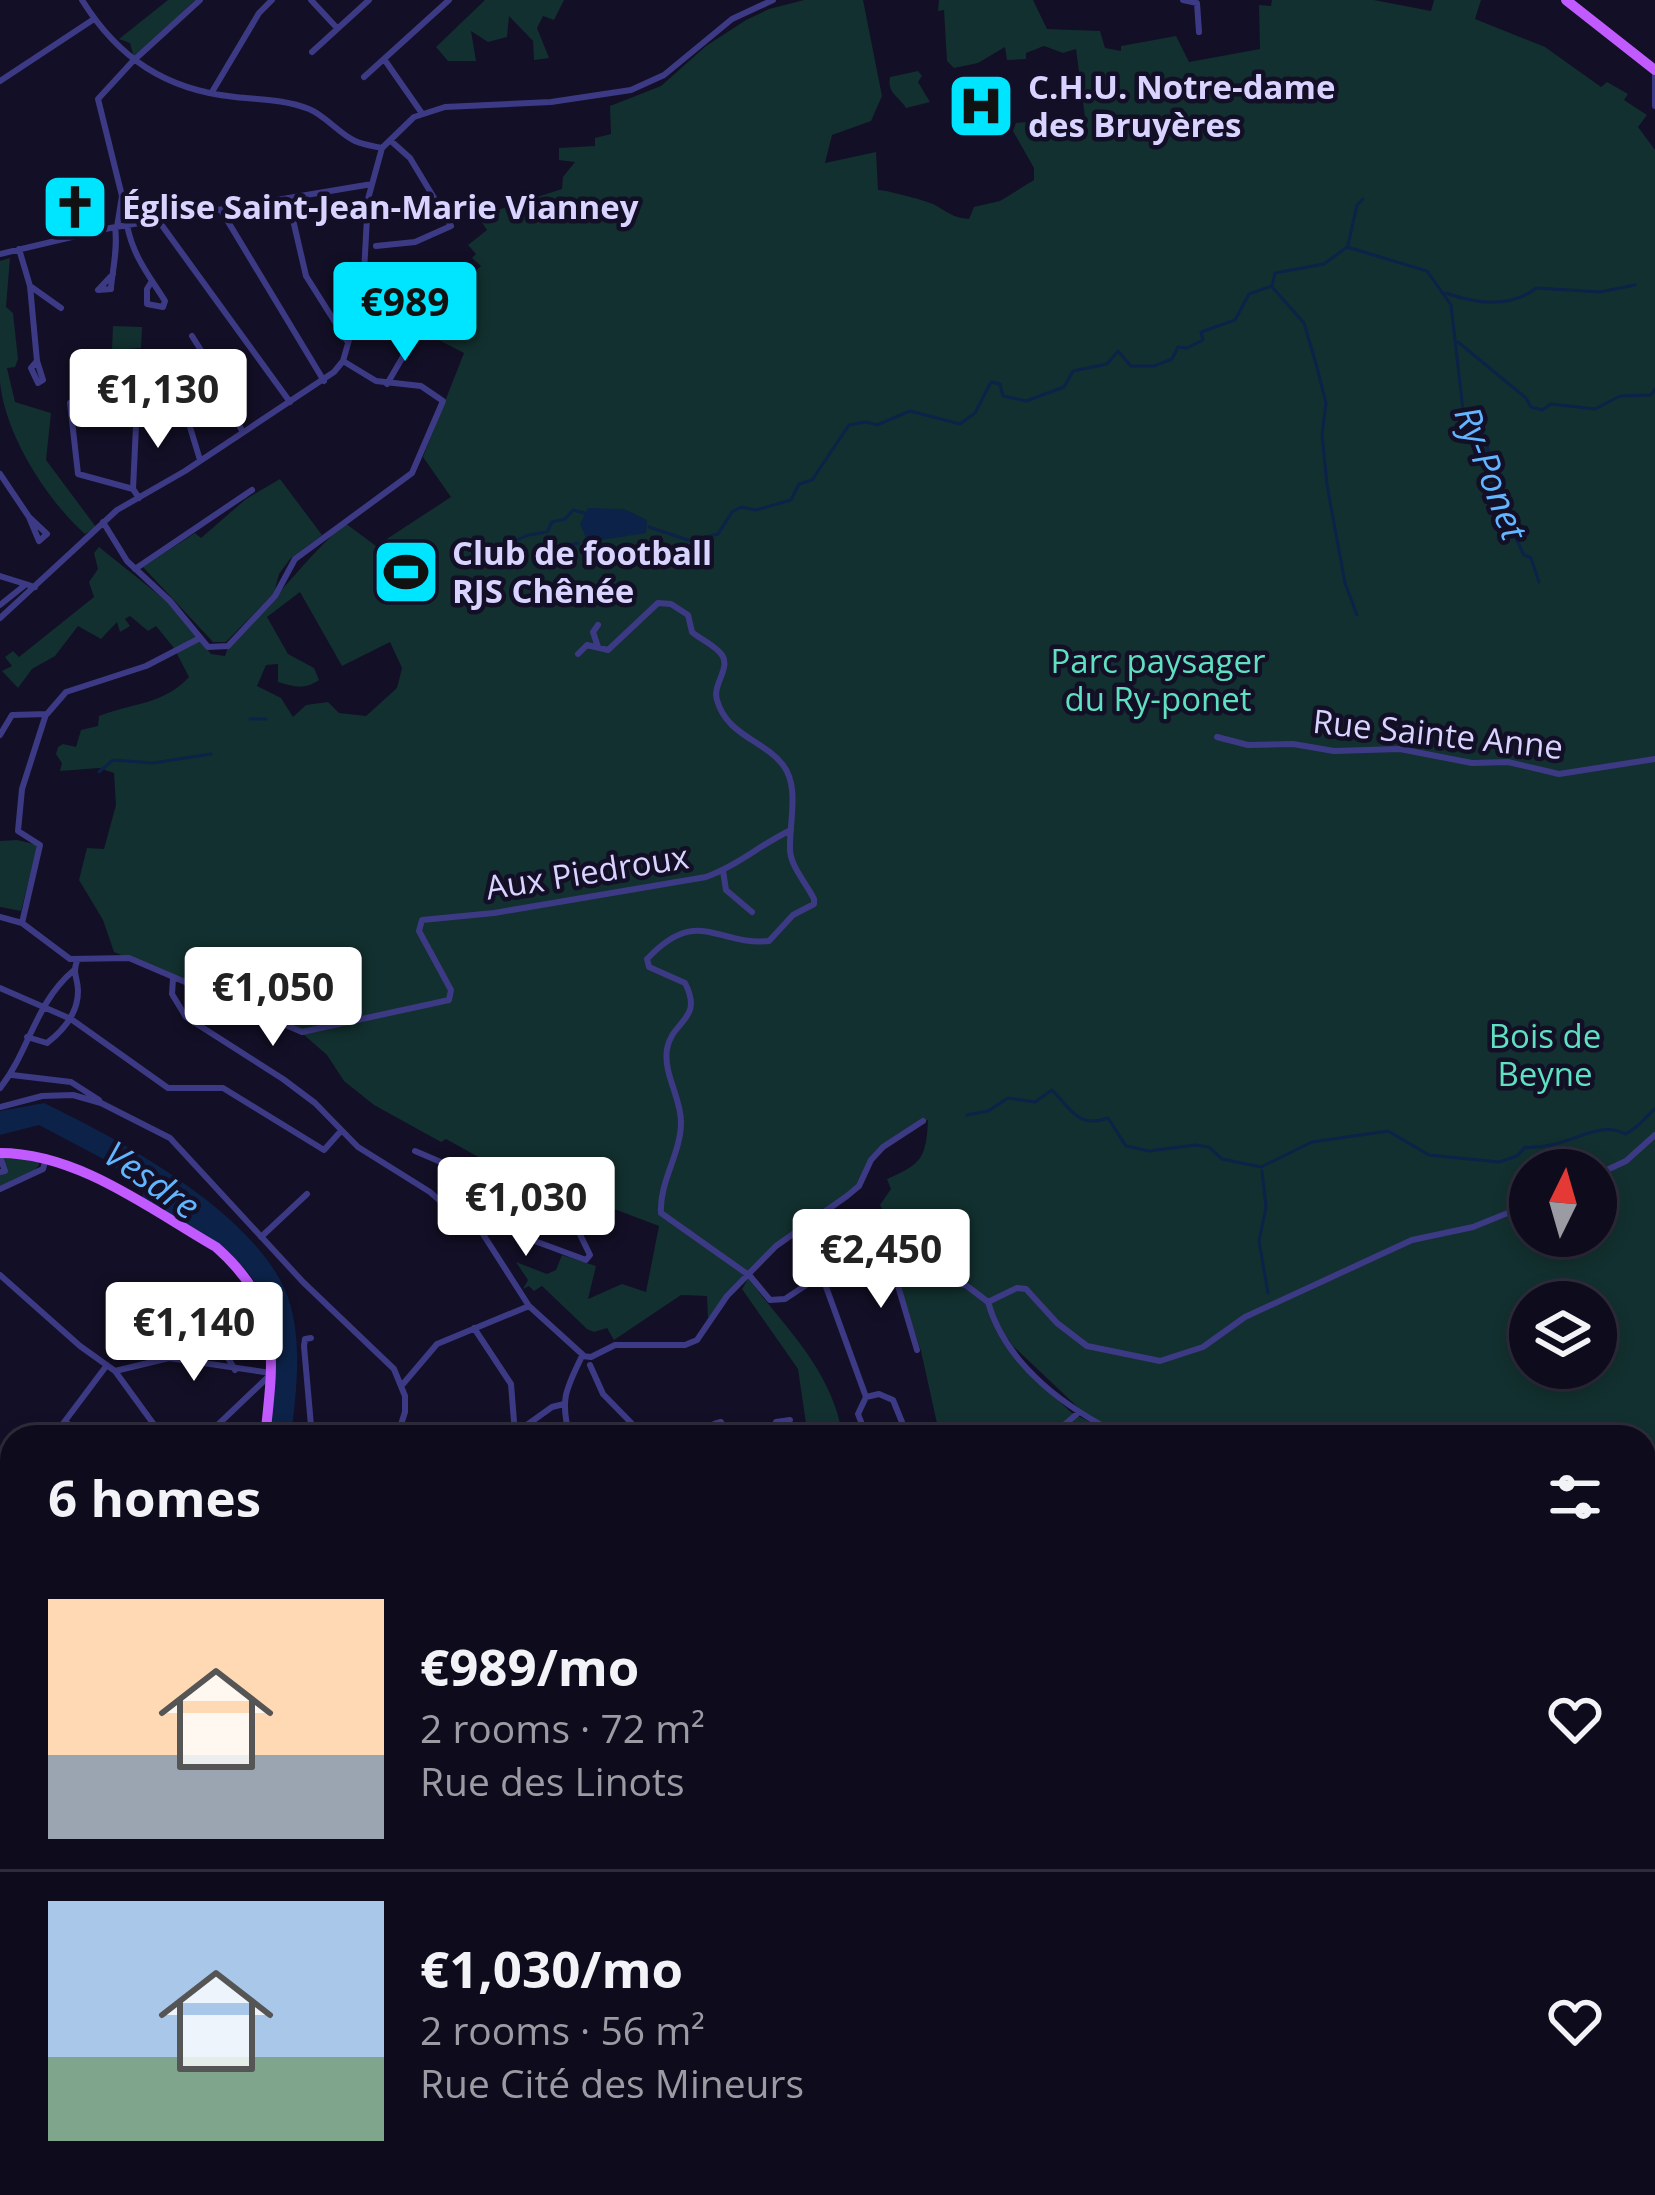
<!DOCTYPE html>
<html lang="en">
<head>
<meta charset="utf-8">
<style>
	body { margin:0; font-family:"Open Sans",sans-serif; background:#1c1929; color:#f1f3f6; height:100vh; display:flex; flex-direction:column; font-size:45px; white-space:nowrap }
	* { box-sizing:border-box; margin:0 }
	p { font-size:39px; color:#9b9ba3 }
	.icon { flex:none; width:66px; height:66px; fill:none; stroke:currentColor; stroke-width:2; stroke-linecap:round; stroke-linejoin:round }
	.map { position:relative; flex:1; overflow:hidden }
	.drawer { position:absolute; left:0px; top:1425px; width:1656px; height:771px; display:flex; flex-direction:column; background:#0e0b1c; border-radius:36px 36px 0 0; box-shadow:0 6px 18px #0003,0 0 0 3px #2e2b3b }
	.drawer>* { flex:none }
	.needle { width:78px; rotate:5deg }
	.tools { position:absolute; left:1509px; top:1149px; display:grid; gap:24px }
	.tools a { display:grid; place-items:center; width:108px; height:108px; border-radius:50%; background:#0e0b1c; box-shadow:0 6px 18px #0003,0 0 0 3px #2e2b3b; font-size:60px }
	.price { position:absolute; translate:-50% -102px; padding:0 27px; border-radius:12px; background:#fff; color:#222; font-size:39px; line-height:78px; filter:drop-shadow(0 3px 6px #0008) }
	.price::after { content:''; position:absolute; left:50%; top:72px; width:36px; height:27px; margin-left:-18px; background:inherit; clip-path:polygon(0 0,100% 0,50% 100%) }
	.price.current { background:#00e5ff; color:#111 }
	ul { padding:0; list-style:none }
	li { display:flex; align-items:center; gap:36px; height:300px; padding:0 48px }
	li+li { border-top:3px solid #2e2b3b }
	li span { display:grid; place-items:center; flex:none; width:336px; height:240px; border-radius:0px; color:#555 }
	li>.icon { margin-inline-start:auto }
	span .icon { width:144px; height:144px; fill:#fffc; stroke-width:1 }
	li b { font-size:51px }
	h2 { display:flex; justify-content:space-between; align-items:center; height:144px; padding:0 48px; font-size:51px }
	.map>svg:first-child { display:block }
	.green { fill:#12302f; fill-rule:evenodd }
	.water { fill:#0c2248 }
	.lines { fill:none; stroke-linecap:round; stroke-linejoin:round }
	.stream { stroke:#0c2248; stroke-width:3 }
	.street { stroke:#3d3a85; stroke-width:6 }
	.secondary { stroke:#6f6bff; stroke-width:9 }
	.primary { stroke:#c25bff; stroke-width:10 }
	.rail { stroke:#00e5ff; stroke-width:3; stroke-dasharray:18 15; stroke-linecap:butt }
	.labels { text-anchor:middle; stroke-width:9; stroke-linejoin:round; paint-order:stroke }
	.poi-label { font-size:33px; font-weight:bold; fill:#d9d4ff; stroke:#130f26; text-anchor:start }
	.park-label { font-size:33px; fill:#5fe0c0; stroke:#130f26 }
	.street-label { font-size:33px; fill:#d9d4ff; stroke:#130f26 }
	.water-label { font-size:36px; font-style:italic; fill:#62b6ff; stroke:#130f26 }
</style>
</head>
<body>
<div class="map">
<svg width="1655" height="2195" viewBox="0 0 1655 2195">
	<rect width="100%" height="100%" fill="#130f26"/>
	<!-- green -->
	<path class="green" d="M168,0H195L134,58L130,43L119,39Z
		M485,0H564L554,20L543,16L537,28L549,58L534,60L533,41L509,16L507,37L488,42L471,31L476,61H448L436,47Z
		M804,0H863L882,96L871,121L832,135L825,163L876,152L878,190C882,189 928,201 933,204C946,211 953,218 969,219L974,207L1000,201L1034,180V168L1013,131L1016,123L1085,117L1076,49L1063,53L1044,46L1026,53V59L1007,60L1005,47L978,63L954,68L947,61L944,10L938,11L939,0H1033L1047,29L1100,31L1105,48L1121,51V46L1176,36L1189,62L1260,49L1259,5L1271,6L1272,0H1374L1431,11L1434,0H1481L1475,19L1545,47L1601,87L1607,82L1628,94L1624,100L1647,115L1638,127L1655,150V1750L1644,1753V1437H1131L1087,1416L1013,1346L992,1316L1034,1378L1073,1414L1046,1437H940L921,1351L892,1262L970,1285L903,1260L910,1230L889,1222L880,1205L891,1189L887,1179C922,1164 926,1158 928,1120L909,1127L871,1160L859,1186L776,1246L748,1278C787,1330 832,1370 843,1437H808L798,1369L742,1289L748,1279L708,1318L707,1296L681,1295L614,1340L607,1328L594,1332L587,1329L542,1286L534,1291L529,1286L523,1289L528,1280L516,1262L547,1274L556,1270L562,1255L596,1266L588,1299L622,1284L646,1292L659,1226L482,1159L446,1139L441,1142L374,1105L344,1081L327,1055L295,1027L114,952L103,920L79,880L87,848L104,849L116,805L114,773L99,768L60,771L62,763L56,754L58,747L63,744L76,747L81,730L98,726L99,716C132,703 163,705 189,677L174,648L156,626L148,631L130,616L125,619L130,626L120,632L117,622L101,639L78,626L55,656L32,669L18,688L2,671L12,666L5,657L13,651L19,657L94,597L89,582L98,569L94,553L99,547L169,603L211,654L225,656L228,647C269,608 303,561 345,523L376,546L451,497L423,457L464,353L402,321L418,293L425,296L417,270L445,263L466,279L481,266L472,258L476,254L468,245L487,230L475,212L479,209L485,214L562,189L563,177L575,162L559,160V148L595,146V138L611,134L610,106L661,86L706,46L746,20L769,9ZM300,592L342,666L390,642L402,668L397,688L366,716L339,713L328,702L306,705L293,717L281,698L257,686L266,665L278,664V682C295,687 304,690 319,680L314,668L288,654L267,617ZM1530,1170H1596V1236H1530ZM1530,1302H1596V1368H1530Z
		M918,71L922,76L918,82L930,102L906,108C899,96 887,94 890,77Z
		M10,258L6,307L13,313L18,359L15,367L7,368L15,402L51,413L46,460L96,527L85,534C47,500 5,435 0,382C0,343 0,301 0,261Z
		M113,326L142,327L141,348L112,350Z
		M280,479L322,535L290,559L279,574L274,593L226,642H213L143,567L195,533L201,538L246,499Z
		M17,840L38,845L21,911L0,907V841Z
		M2,1157L38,1160L39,1165L34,1171L0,1186V1174L7,1170Z
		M1078,1416L1121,1437H1053Z
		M0,1641L12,1645V1801L0,1790Z
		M1644,1788L1655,1793V1921L1644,1926Z
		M1646,2118L1655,2120V2195H1166L1163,2188L1172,2184H1585L1634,2194L1640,2184H1644L1651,2161L1644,2154Z
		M304,2184H357L360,2195H306Z
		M739,2184H1086L1093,2195H770L758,2189L750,2191L752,2195H733Z"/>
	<!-- water -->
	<path class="water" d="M588,508L624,509L647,520L646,533L588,542L580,524Z
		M44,1103C121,1140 268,1219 291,1307C302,1350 296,1394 291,1437H269C276,1374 287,1299 229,1254C202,1234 171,1217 142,1199L144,1191L107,1161L39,1125L0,1135V1111Z"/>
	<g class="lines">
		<!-- stream -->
		<path class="stream" d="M1348,245L1357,205L1363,199
			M1273,288L1304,323L1316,364L1326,403L1322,435L1327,485L1345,583L1357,615
			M1446,293C1476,304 1511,308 1536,288L1600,292L1635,285
			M1458,342L1526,398L1531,407L1542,410L1551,404L1595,409L1620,396L1651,395L1655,389
			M649,527L691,541L718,534L732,512L741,507L756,510L791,500L799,484L812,480L849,425L866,422L877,425L910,411L960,424L975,413L991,382L1000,384L1003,396L1026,401L1064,387L1073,371L1107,364L1118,351L1131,366H1154L1172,359L1178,347L1187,348L1203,340L1201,332L1235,320L1249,294L1272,286L1275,273L1324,264L1347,247L1427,271L1451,305L1463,410L1484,435L1496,479L1495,499L1500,516L1511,528L1524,555L1531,558L1539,582
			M569,545L578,543
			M492,551L528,535L547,532L552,522L565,519L573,510L588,514
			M250,719H266
			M99,772L113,760L153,763L211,754
			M967,1115L988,1111L1008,1098L1035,1102L1052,1090C1071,1109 1078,1129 1108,1118L1126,1146L1149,1151L1195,1145L1209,1147L1222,1159L1261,1167L1312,1142L1388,1131L1429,1155L1499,1162L1517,1156L1525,1147C1565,1151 1597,1118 1625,1134C1639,1128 1644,1118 1655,1109
			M1262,1171L1266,1207L1259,1241L1268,1293"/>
		<!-- street -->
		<path class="street" d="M82,0C118,58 166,90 235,97C260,100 284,99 309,109C326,116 338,133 355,141C364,145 373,146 382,148
			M311,0L337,28
			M1183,0L1197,3L1199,32
			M312,52L369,0
			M384,59L421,112
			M1655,73V106
			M364,77L449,0
			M0,81L94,19
			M212,92L259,13L272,0
			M288,198L306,276L347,341
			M221,210L324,381
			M158,220L290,402
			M141,222L122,196L98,99L132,62L200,0
			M127,225C133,256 148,274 165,301L163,307L147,304V289L152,281
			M117,227L122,196
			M376,246L415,242L451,226L410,158L391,141
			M19,249L30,286L37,361L31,368L38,383L43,380L37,361
			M0,254L110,228L372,184
			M113,274L98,290L111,289V287C113,268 118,247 115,227
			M30,286L61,308
			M192,336L214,371L242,431
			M148,358L183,404L200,460
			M387,384L415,336
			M70,403L78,474L133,489L139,498
			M0,474L29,517L47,534L39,541L29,517
			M133,489L137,405
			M103,522L127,561L170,601L208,647L228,646L275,596L295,559L412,473L443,401L421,386L376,381L343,361
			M135,569L252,490
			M0,576L35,587
			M0,605L25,585
			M0,618L117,510L185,471L334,372L343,361L363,291L368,199L382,148L414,117L445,107L551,102L631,90L664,75L732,19L773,0
			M598,647L593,632L598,625
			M578,654L587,645L608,650L658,603L671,604L688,615L692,632C700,639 716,646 722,655C731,668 712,685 717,700C727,736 764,740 783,765C800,787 789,823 790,849C790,866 807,884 814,899V904L793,915L769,941C716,946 698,905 647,959L649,967L685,983C704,1020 672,1020 667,1049C663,1074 681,1097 681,1122C681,1154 659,1182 661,1213L750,1276L770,1300L785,1299L841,1262L870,1254L967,1286L988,1302
			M0,735L12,715L47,714L66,692L146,666L200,638
			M1217,737L1248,745L1293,744L1334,751L1400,749L1472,763L1508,762L1559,774L1655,759
			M723,871L726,890L752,912
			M0,917L22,923L70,959L129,958L302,1032L449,1000L451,990L419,931L422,920L494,913L706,877C737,866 761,844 791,830
			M22,923L40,845L18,831L22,789L46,714
			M173,979L172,994L186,1017L283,1079L315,1103L358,1147L430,1192L470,1227L481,1231L529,1306L583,1355
			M0,988L71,1019L168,1088H223L324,1150L340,1132
			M27,1037L47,1043C64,1030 78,1014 78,991C78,978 72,974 77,961
			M12,1075L71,1082L99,1100
			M0,1088C29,1052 35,1003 73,971
			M0,1107L42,1096L73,1095L101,1103L170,1138L303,1282L394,1369L405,1396V1412L397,1437
			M415,1151L572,1218L590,1255L586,1260L497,1227L481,1231
			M0,1157L5,1171L0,1172
			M1596,1175L1626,1161L1655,1135
			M0,1189L43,1169L45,1162
			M261,1237L307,1194
			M890,1259L917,1350
			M821,1273L866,1397L858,1414L867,1437
			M0,1275L80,1346L115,1371L163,1437
			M988,1302L1017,1288L1026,1289L1057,1323L1087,1346L1160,1361L1203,1347L1245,1317L1412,1240L1473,1227L1530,1204
			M988,1302C1006,1366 1068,1410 1125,1437
			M235,1321L259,1309
			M474,1328L511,1384L515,1434
			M216,1337L235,1370
			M311,1338L305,1339L304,1346L312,1437
			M590,1365L603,1394L645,1437
			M115,1371L169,1358L271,1373
			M403,1384L437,1344L529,1306
			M866,1397L879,1394L893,1400L908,1437
			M65,1422L90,1437
			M454,1425L460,1437
			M778,1436L776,1422L790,1420
			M53,1437L107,1365
			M205,1437L269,1376
			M510,1437L552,1407L564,1404
			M570,1437C559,1398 567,1388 582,1356L591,1357L615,1345H685L697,1340L727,1296L776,1246L847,1196L859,1186L871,1160L883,1147L923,1121
			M718,1437L714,1424L721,1422L728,1437
			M1050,1437L1078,1413
			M0,1522L12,1497
			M1644,1567H1655
			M0,1849L12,1863
			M0,1904L12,1897
			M1644,1972L1655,1968
			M1644,2090L1655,2091
			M0,2120L12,2156
			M22,2184L27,2195
			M226,2184L229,2195
			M274,2184L278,2195
			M368,2184L373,2195
			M663,2184L664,2195
			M707,2184V2195
			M40,2195L43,2184
			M94,2195L95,2184
			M157,2195L158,2184
			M415,2195L417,2184
			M562,2195L575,2184
			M600,2195L601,2184
			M1143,2195L1165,2184"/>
		<!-- secondary -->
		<path class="secondary" d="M1644,1757L1655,1754
			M467,2195L492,2184"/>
		<!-- primary -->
		<path class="primary" d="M1566,0L1655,70
			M0,1153C78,1153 150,1209 216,1247C282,1305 274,1357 265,1437
			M0,1552L12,1558
			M436,2184L440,2195"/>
		<!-- rail -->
		<path class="rail" d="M0,1479L12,1486
			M465,2184L469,2195"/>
	</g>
	<!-- icons -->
	<defs>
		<symbol id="hospital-square" viewBox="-11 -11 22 22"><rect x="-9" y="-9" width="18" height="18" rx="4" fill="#00e5ff" stroke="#130f26"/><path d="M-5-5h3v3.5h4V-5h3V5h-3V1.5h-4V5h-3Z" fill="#111"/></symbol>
		<symbol id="church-square" viewBox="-11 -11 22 22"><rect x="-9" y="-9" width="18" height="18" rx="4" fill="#00e5ff" stroke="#130f26"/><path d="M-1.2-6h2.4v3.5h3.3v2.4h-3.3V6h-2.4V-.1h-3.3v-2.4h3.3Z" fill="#111"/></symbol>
		<symbol id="stadium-square" viewBox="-11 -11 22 22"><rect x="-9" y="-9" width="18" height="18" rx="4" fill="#00e5ff" stroke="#130f26"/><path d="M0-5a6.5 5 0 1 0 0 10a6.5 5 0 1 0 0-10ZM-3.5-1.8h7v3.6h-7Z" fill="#111"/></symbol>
	</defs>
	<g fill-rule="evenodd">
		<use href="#hospital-square" x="943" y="68" width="76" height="76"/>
		<use href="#church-square" x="37" y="169" width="76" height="76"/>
		<use href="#stadium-square" x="368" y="534" width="76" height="76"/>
	</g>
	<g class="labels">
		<!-- poi labels -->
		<g class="poi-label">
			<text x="1028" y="99">C.H.U. Notre-dame<tspan x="1028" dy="38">des Bruyères</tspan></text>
			<text x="122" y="219">Église Saint-Jean-Marie Vianney</text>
			<text x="452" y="565">Club de football<tspan x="452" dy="38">RJS Chênée</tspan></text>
		</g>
		<!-- park labels -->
		<g class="park-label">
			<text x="1158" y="673">Parc paysager<tspan x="1158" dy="38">du Ry-ponet</tspan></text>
			<text x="1545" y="1048">Bois de<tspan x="1545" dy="38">Beyne</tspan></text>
		</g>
		<!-- street labels -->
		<g class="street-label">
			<text transform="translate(1438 734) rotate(6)" y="12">Rue Sainte Anne</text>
			<text transform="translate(587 872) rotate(-9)" y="12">Aux Piedroux</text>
		</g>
		<!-- water labels -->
		<g class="water-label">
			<text transform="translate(1491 473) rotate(69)" y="13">Ry-Ponet</text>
			<text transform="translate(152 1180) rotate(35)" y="13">Vesdre</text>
		</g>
	</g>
</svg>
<div class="tools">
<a><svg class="needle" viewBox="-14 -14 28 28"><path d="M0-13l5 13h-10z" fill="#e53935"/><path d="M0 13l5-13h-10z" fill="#9b9ba3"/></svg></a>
<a><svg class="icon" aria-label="layers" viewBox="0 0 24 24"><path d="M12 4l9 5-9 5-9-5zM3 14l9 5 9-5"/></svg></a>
</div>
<b class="price current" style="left:405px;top:364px">€989</b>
<b class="price" style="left:158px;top:451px">€1,130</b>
<b class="price" style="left:273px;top:1049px">€1,050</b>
<b class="price" style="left:526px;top:1259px">€1,030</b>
<b class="price" style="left:881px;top:1311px">€2,450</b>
<b class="price" style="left:194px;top:1384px">€1,140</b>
<section class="drawer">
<h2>6 homes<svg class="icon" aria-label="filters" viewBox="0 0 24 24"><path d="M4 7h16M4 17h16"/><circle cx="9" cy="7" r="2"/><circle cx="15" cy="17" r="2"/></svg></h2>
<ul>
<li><span style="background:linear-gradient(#ffd9b3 65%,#9aa5b1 0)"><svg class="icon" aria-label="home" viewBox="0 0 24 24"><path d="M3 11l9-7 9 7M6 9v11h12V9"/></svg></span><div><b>€989/mo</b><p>2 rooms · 72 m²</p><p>Rue des Linots</p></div><svg class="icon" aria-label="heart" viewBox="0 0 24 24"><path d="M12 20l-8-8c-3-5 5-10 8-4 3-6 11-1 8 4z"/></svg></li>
<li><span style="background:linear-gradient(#a9c7e8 65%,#7fa58c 0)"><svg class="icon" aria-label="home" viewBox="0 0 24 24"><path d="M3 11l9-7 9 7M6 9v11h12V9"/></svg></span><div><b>€1,030/mo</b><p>2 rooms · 56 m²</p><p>Rue Cité des Mineurs</p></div><svg class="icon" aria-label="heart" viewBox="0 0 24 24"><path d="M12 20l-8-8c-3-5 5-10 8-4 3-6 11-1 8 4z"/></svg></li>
</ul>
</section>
</div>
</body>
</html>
